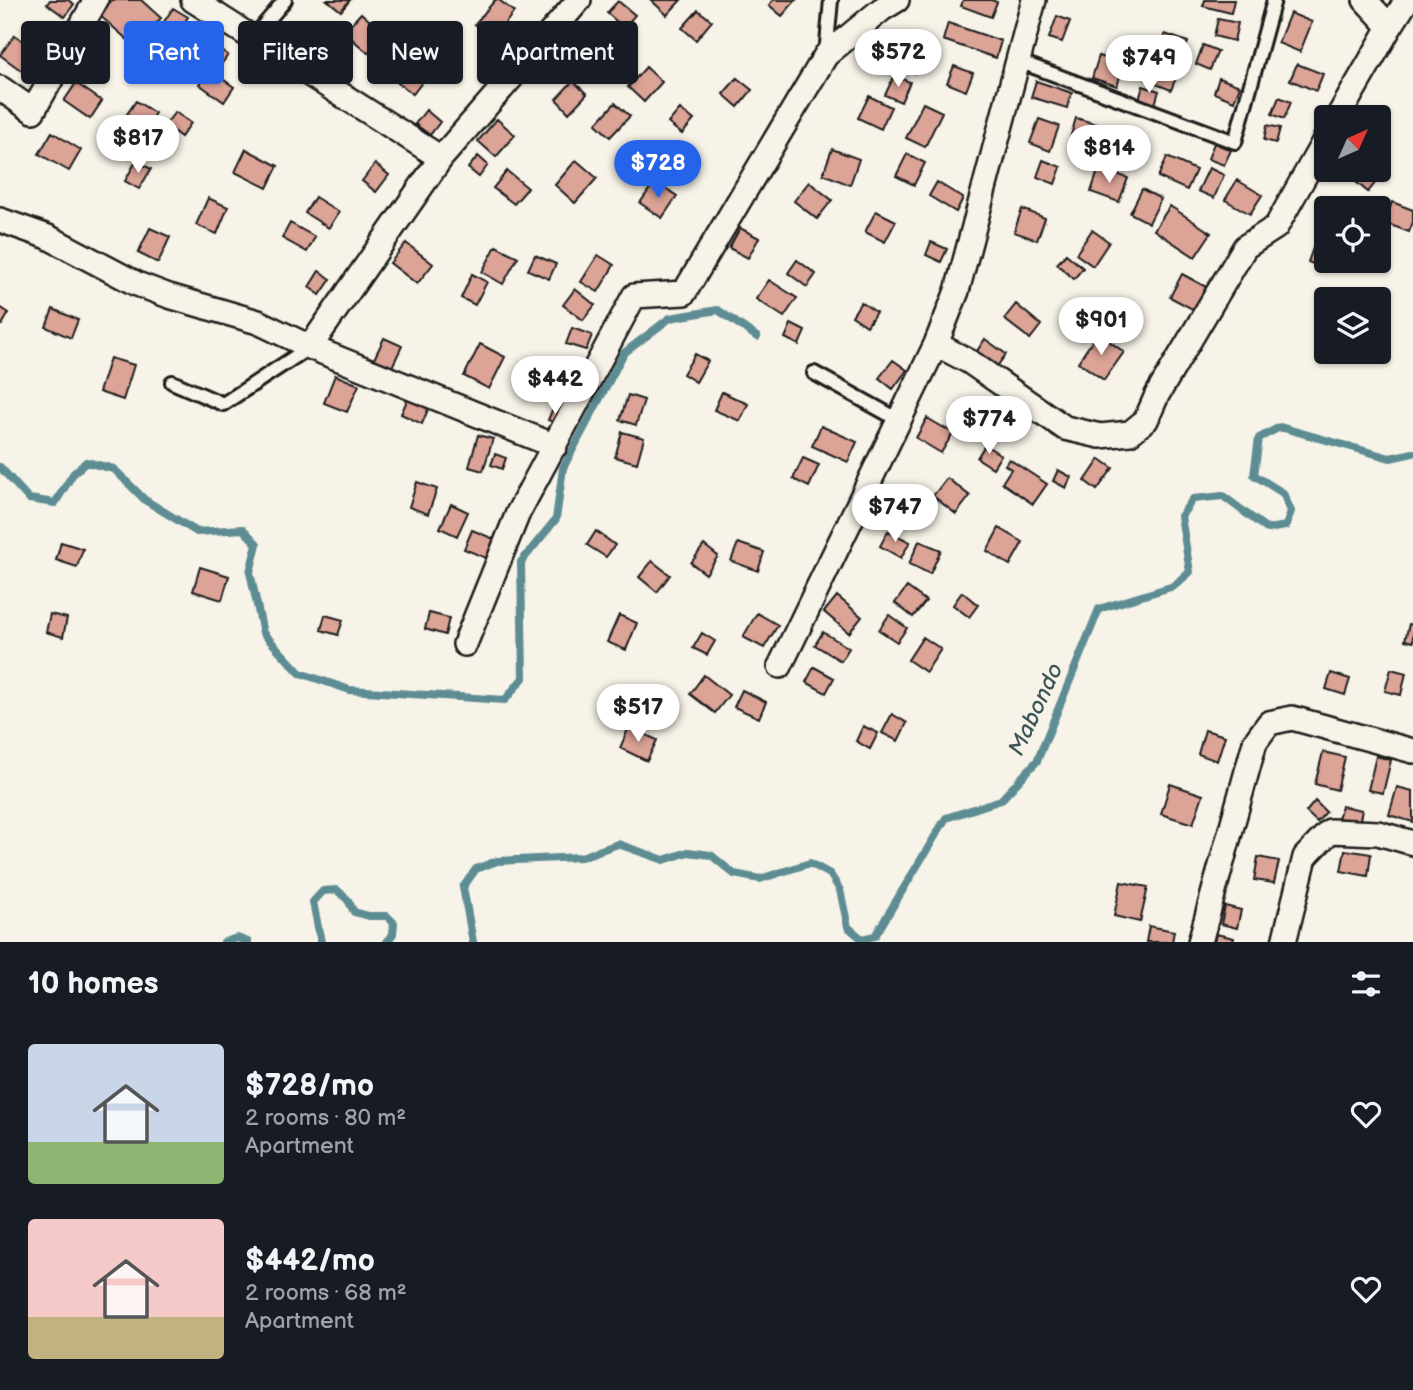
<!DOCTYPE html>
<html lang="en">
<head>
<meta charset="utf-8">
<style>
	body { margin:0; font-family:"Balsamiq Sans",sans-serif; background:#242831; color:#f1f3f6; height:100vh; display:flex; flex-direction:column; font-size:26px; white-space:nowrap }
	* { box-sizing:border-box; margin:0 }
	p { font-size:23px; color:#9ea1a6 }
	.icon { flex:none; width:38px; height:38px; fill:none; stroke:currentColor; stroke-width:2; stroke-linecap:round; stroke-linejoin:round }
	.map { position:relative; height:942px; overflow:hidden }
	.panel { display:flex; flex-direction:column; background:#171b24; flex:1 }
	.panel>* { flex:none }
	.top-card { position:absolute; left:21px; top:21px; width:700px; height:63px; display:flex; gap:14px }
	.needle { width:46px; rotate:45deg }
	.buttons { position:absolute; left:1314px; top:105px; display:grid; gap:14px }
	.buttons a { display:grid; place-items:center; width:77px; height:77px; border-radius:7px; background:#171b24; box-shadow:0 2px 5px #0004; font-size:35px }
	.price { position:absolute; translate:-50% -60px; padding:0 16px; border-radius:24px; background:#fff; color:#222; font-size:23px; line-height:46px; filter:drop-shadow(0 2px 4px #0008) }
	.price::after { content:''; position:absolute; left:50%; top:42px; width:21px; height:16px; margin-left:-10px; background:inherit; clip-path:polygon(0 0,100% 0,50% 100%) }
	.price.on { background:#2563eb; color:#fff }
	ul { padding:0; list-style:none }
	li { display:flex; align-items:center; gap:21px; height:175px; padding:0 28px }
	li span { display:grid; place-items:center; flex:none; width:196px; height:140px; border-radius:7px; color:#555 }
	li>.icon { margin-inline-start:auto }
	span .icon { width:84px; height:84px; fill:#fffc; stroke-width:1 }
	li b { font-size:30px }
	h2 { display:flex; justify-content:space-between; align-items:center; height:84px; padding:0 28px; font-size:30px }
	.tag { padding:0 24px; border-radius:7px; background:#171b24; box-shadow:0 2px 5px #0004; font-size:24px; line-height:63px }
	.tag.on { background:#2563eb; color:#fff }
	.map>svg:first-child { display:block }
	.lines { fill:none; stroke-linecap:round; stroke-linejoin:round }
	.stream { stroke:#5d8d93; stroke-width:8 }
	.building { fill:#dca397; stroke:#1c1c1c; stroke-width:2 }
	.lane-casing { stroke:#1c1c1c; stroke-width:18 }
	.street-casing { stroke:#1c1c1c; stroke-width:28 }
	.lane { stroke:#f7f3e8; stroke-width:12 }
	.street { stroke:#f7f3e8; stroke-width:23 }
	.labels { text-anchor:middle; stroke-width:6; stroke-linejoin:round; paint-order:stroke }
	.water-label { font-size:23px; font-style:italic; fill:#3c5558; stroke:#f7f3e8 }
</style>
</head>
<body>
<div class="map">
<svg width="1413" height="942" viewBox="0 0 1413 942">
	<rect width="100%" height="100%" fill="#f7f3e8"/>
	<filter id="ink" filterUnits="userSpaceOnUse"><feTurbulence type="fractalNoise" baseFrequency=".0143" numOctaves="2"/><feDisplacementMap in="SourceGraphic" scale="14" xChannelSelector="R" yChannelSelector="G"/><feConvolveMatrix kernelMatrix="1 2 1 2 8 2 1 2 1" color-interpolation-filters="sRGB"/></filter>
	<g filter="url(#ink)">
		<g class="lines">
			<!-- stream -->
			<path class="stream" d="M0,467L29,499L55,503L73,474L86,462L114,469L145,500L197,532L243,529L257,544L250,572L263,633L300,673L350,690L505,700L523,678L521,562L556,519L563,468L624,353L670,318L718,310L757,337
				M224,942L237,938L248,942
				M321,942L313,902L323,891L337,890L348,900L354,912L369,916H387L394,923L393,934L386,942
				M473,942L463,887L476,869L497,861L581,857L618,844L664,860L688,852L711,855L734,874L760,879L810,863L830,874L840,890L848,927L862,939L875,936L946,818L1001,800L1037,761L1099,609L1174,586L1190,572L1181,516L1193,499L1223,496L1267,529L1286,526L1291,511L1283,493L1254,475L1259,438L1280,427L1390,458L1413,453"/>
		</g>
		<!-- building -->
		<path class="building" d="M50,0H68L74,4L65,17L47,4Z
			M112,0H141L161,18L136,47L99,15Z
			M327,0H350L341,11Z
			M495,0H499L514,12L493,39L475,24Z
			M651,0H681L667,15Z
			M773,0H796L782,16L769,5Z
			M963,0H991L997,2L991,17L961,6Z
			M1205,0H1234L1231,13L1203,6Z
			M618,1L635,15L624,28L607,13Z
			M173,8L188,17L170,43L156,34Z
			M698,10L712,21L696,40L682,28Z
			M361,13L385,34L368,53L344,32Z
			M1290,13L1312,22L1300,52L1278,43Z
			M1057,16L1070,21L1062,42L1049,38Z
			M1218,19L1238,23L1234,41L1214,36Z
			M948,23L1001,41L996,58L943,40Z
			M1165,34L1188,42L1181,62L1158,54Z
			M15,35L37,52L22,71L0,55Z
			M622,38L634,49L614,70L603,60Z
			M906,43L924,50L915,73L897,66Z
			M1203,45L1218,51L1210,70L1196,64Z
			M215,46L228,55L217,70L204,60Z
			M1099,56L1124,64L1117,86L1092,78Z
			M1153,60L1179,70L1171,90L1146,80Z
			M1297,64L1323,74L1316,91L1290,80Z
			M411,66L426,77L413,94L398,83Z
			M954,66L973,73L966,91L947,83Z
			M646,67L662,82L644,102L628,87Z
			M210,70L234,87L224,102L199,84Z
			M894,76L910,82L901,102L885,95Z
			M737,78L752,90L738,107L723,94Z
			M1219,78L1240,86L1234,101L1214,93Z
			M573,81L587,94L569,113L556,99Z
			M1036,81L1072,93L1067,108L1031,97Z
			M76,83L102,101L90,119L64,101Z
			M1143,86L1159,91L1155,104L1139,100Z
			M869,96L891,107L881,129L858,118Z
			M1279,97L1291,102L1284,119L1272,114Z
			M136,101L155,113L146,127L127,114Z
			M615,103L630,116L610,137L596,124Z
			M923,103L942,112L925,147L906,138Z
			M680,109L694,120L682,134L668,123Z
			M426,110L440,122L430,135L415,124Z
			M175,112L191,123L181,137L165,125Z
			M1076,118L1096,124L1089,147L1069,142Z
			M497,119L515,135L496,157L478,141Z
			M1039,119L1059,126L1050,151L1030,143Z
			M1267,125L1280,128L1276,143L1264,140Z
			M1112,130L1139,139L1129,169L1103,161Z
			M52,132L81,150L69,171L39,154Z
			M1214,143L1231,150L1224,165L1208,159Z
			M246,149L278,166L267,188L235,172Z
			M832,149L859,159L850,185L823,174Z
			M907,154L925,163L914,185L896,176Z
			M478,156L488,165L479,177L468,168Z
			M1167,157L1196,170L1187,190L1158,177Z
			M576,160L597,178L575,203L555,185Z
			M1043,160L1061,167L1055,184L1037,177Z
			M136,161L151,169L139,189L125,181Z
			M375,164L389,175L376,192L362,181Z
			M1099,168L1128,178L1119,202L1091,192Z
			M1209,168L1224,175L1214,198L1198,191Z
			M1366,170H1379L1383,173L1368,192L1356,182Z
			M507,171L528,188L514,204L493,188Z
			M1237,180L1262,195L1250,214L1225,200Z
			M655,181L677,196L662,218L640,203Z
			M809,182L832,200L817,219L794,201Z
			M937,182L963,198L956,212L929,196Z
			M1142,189L1161,199L1149,223L1130,213Z
			M315,197L339,212L329,228L305,213Z
			M208,198L228,207L217,234L196,225Z
			M1392,202L1413,210V222L1409,232L1385,223Z
			M1170,206L1211,233L1195,257L1154,230Z
			M1022,209L1045,218L1037,240L1014,232Z
			M876,211L896,221L885,242L865,232Z
			M290,223L315,237L307,252L282,238Z
			M150,228L170,237L158,263L138,253Z
			M740,228L759,238L748,258L729,248Z
			M1092,230L1109,242L1093,266L1076,254Z
			M1316,240L1326,244V259L1323,268L1308,262Z
			M931,242L947,249L941,262L926,255Z
			M406,243L433,264L417,284L390,263Z
			M496,246L518,257L503,284L482,272Z
			M1066,254L1083,268L1074,279L1057,264Z
			M535,255L556,264L549,279L528,270Z
			M598,255L614,265L598,292L581,282Z
			M797,260L816,274L807,287L788,273Z
			M319,271L331,279L320,295L309,287Z
			M472,274L487,282L475,305L461,298Z
			M1182,274L1208,288L1196,311L1170,297Z
			M769,280L797,298L784,317L756,299Z
			M575,289L595,305L583,320L563,305Z
			M861,302L876,312L867,326L852,316Z
			M1016,304L1041,325L1030,339L1004,319Z
			M0,307L9,313L2,325L0,324Z
			M53,309L78,320L71,338L46,327Z
			M791,324L805,331L799,345L785,338Z
			M572,328L592,335L586,350L566,344Z
			M1098,333L1124,352L1104,380L1078,362Z
			M384,338L402,346L392,367L374,359Z
			M985,339L1006,354L996,368L975,354Z
			M480,344L505,357L489,389L464,376Z
			M695,354L708,361L696,382L683,374Z
			M110,358L134,365L123,400L99,392Z
			M538,359L567,375L551,404L523,388Z
			M893,360L907,370L893,389L879,378Z
			M335,375L359,385L347,412L324,403Z
			M722,392L748,404L740,421L714,410Z
			M628,395L644,400L636,425L620,420Z
			M408,398L429,407L422,424L401,414Z
			M553,408L563,413L558,424L548,420Z
			M927,418L953,433L941,453L916,438Z
			M821,426L857,442L848,462L812,446Z
			M622,432L644,438L637,463L615,457Z
			M478,435L493,439L483,471L469,467Z
			M985,445L1001,455L993,468L977,458Z
			M495,454L506,458L502,469L491,465Z
			M803,458L819,465L809,487L793,479Z
			M1009,459L1047,484L1033,504L1002,483L1011,469L1005,465Z
			M1100,459L1113,468L1097,490L1085,481Z
			M1058,470L1071,477L1066,488L1053,481Z
			M947,478L970,496L956,514L933,496Z
			M417,482L437,489L428,514L409,507Z
			M451,504L468,512L457,536L440,528Z
			M999,528L1023,542L1010,565L987,551Z
			M472,530L499,541L491,560L464,549Z
			M596,531L615,545L606,557L587,545Z
			M888,531L910,542L901,558L880,546Z
			M919,541L941,550L930,574L909,564Z
			M61,542L83,549L77,567L56,560Z
			M738,543L764,552L758,571L731,561Z
			M704,545L718,556L706,574L691,563Z
			M652,561L670,575L657,592L639,577Z
			M200,567L229,576L222,600L193,591Z
			M907,587L926,601L913,617L895,603Z
			M962,592L978,605L969,617L953,605Z
			M837,596L862,617L849,633L824,612Z
			M429,613L449,618L445,635L425,629Z
			M757,613L778,625L764,648L743,637Z
			M50,614L67,618L63,637L46,632Z
			M325,615L343,620L338,635L321,630Z
			M619,615L637,623L626,650L607,642Z
			M889,615L907,628L897,642L879,630Z
			M1409,624L1413,625V642L1405,640Z
			M823,632L849,648L841,661L815,645Z
			M702,633L715,641L707,655L693,648Z
			M923,637L941,649L926,672L908,660Z
			M814,667L834,678L826,693L806,682Z
			M1391,669L1406,673L1401,695L1385,691Z
			M1331,673L1350,679L1345,695L1326,689Z
			M704,675L729,695L715,713L690,694Z
			M742,690L766,702L759,718L734,707Z
			M892,714L907,723L898,741L882,733Z
			M863,726L878,733L870,749L856,741Z
			M629,727L657,740L647,761L620,748Z
			M1205,730L1225,736L1217,761L1198,754Z
			M1323,752L1345,757L1337,790L1315,784Z
			M1376,756L1391,760L1383,793L1368,790Z
			M1170,784L1203,795L1193,824L1161,814Z
			M1397,787L1413,791V822L1389,815Z
			M1315,801L1326,812L1317,822L1306,812Z
			M1342,806L1362,810L1359,824L1338,818Z
			M1345,850L1371,854L1368,876L1341,871Z
			M1258,857L1279,861L1274,883L1254,880Z
			M1121,882L1148,887L1140,922L1114,916Z
			M1225,906L1241,910L1237,928L1221,924Z
			M1149,926L1174,931L1172,942H1146Z
			M1216,934L1234,938L1233,942H1214Z"/>
		<g class="lines">
			<defs>
				<path id="lane" d="M252,39L285,0
					M826,55L831,0
					M1018,61L1235,142L1274,0
					M814,373L899,420
					M172,382L223,404L310,347"/>
				<path id="street" d="M193,0L441,158
					M1390,27L1407,0
					M0,88L33,111L96,0
					M1338,117L1390,27L1365,0
					M0,220L48,237L137,284L169,296L258,322L310,347L555,446
					M936,344L970,362L1065,428L1100,436L1130,433L1146,420L1157,395L1245,247L1276,227L1326,138
					M310,347L441,158L579,0
					M465,644L518,513L634,296L684,293L826,55L882,9L897,0
					M780,666L936,344L957,291L1034,0
					M1200,942L1255,742L1269,723L1292,718L1413,751
					M1284,942L1305,857L1330,831L1378,833L1413,843"/>
			</defs>
			<!-- lane casing -->
			<use href="#lane" class="lane-casing"/>
			<!-- street casing -->
			<use href="#street" class="street-casing"/>
			<!-- lane -->
			<use href="#lane" class="lane"/>
			<!-- street -->
			<use href="#street" class="street"/>
		</g>
	</g>
	<g class="labels">
		<!-- water labels -->
		<g class="water-label">
			<text transform="translate(1035 709) rotate(-65)" y="8">Mabondo</text>
		</g>
	</g>
</svg>
<div class="buttons">
<a><svg class="needle" viewBox="-14 -14 28 28"><path d="M0-13l5 13h-10z" fill="#e53935"/><path d="M0 13l5-13h-10z" fill="#9ea1a6"/></svg></a>
<a><svg class="icon" aria-label="locate" viewBox="0 0 24 24"><circle cx="12" cy="12" r="6"/><path d="M12 2v4M12 18v4M2 12h4M18 12h4"/></svg></a>
<a><svg class="icon" aria-label="layers" viewBox="0 0 24 24"><path d="M12 4l9 5-9 5-9-5zM3 14l9 5 9-5"/></svg></a>
</div>
<b class="price" style="left:898px;top:89px">$572</b>
<b class="price" style="left:1149px;top:95px">$749</b>
<b class="price" style="left:138px;top:175px">$817</b>
<b class="price" style="left:1109px;top:185px">$814</b>
<b class="price on" style="left:658px;top:200px">$728</b>
<b class="price" style="left:1101px;top:357px">$901</b>
<b class="price" style="left:555px;top:416px">$442</b>
<b class="price" style="left:989px;top:456px">$774</b>
<b class="price" style="left:895px;top:544px">$747</b>
<b class="price" style="left:638px;top:744px">$517</b>
<div class="top-card">
<a class="tag">Buy</a>
<a class="tag on">Rent</a>
<a class="tag">Filters</a>
<a class="tag">New</a>
<a class="tag">Apartment</a>
</div>
</div>
<section class="panel">
<h2>10 homes<svg class="icon" aria-label="filters" viewBox="0 0 24 24"><path d="M4 7h16M4 17h16"/><circle cx="9" cy="7" r="2"/><circle cx="15" cy="17" r="2"/></svg></h2>
<ul>
<li><span style="background:linear-gradient(#c9d6e8 70%,#8fb573 0)"><svg class="icon" aria-label="home" viewBox="0 0 24 24"><path d="M3 11l9-7 9 7M6 9v11h12V9"/></svg></span><div><b>$728/mo</b><p>2 rooms · 80 m²</p><p>Apartment</p></div><svg class="icon" aria-label="heart" viewBox="0 0 24 24"><path d="M12 20l-8-8c-3-5 5-10 8-4 3-6 11-1 8 4z"/></svg></li>
<li><span style="background:linear-gradient(#f6c9c9 70%,#c2b280 0)"><svg class="icon" aria-label="home" viewBox="0 0 24 24"><path d="M3 11l9-7 9 7M6 9v11h12V9"/></svg></span><div><b>$442/mo</b><p>2 rooms · 68 m²</p><p>Apartment</p></div><svg class="icon" aria-label="heart" viewBox="0 0 24 24"><path d="M12 20l-8-8c-3-5 5-10 8-4 3-6 11-1 8 4z"/></svg></li>
</ul>
</section>
</body>
</html>
